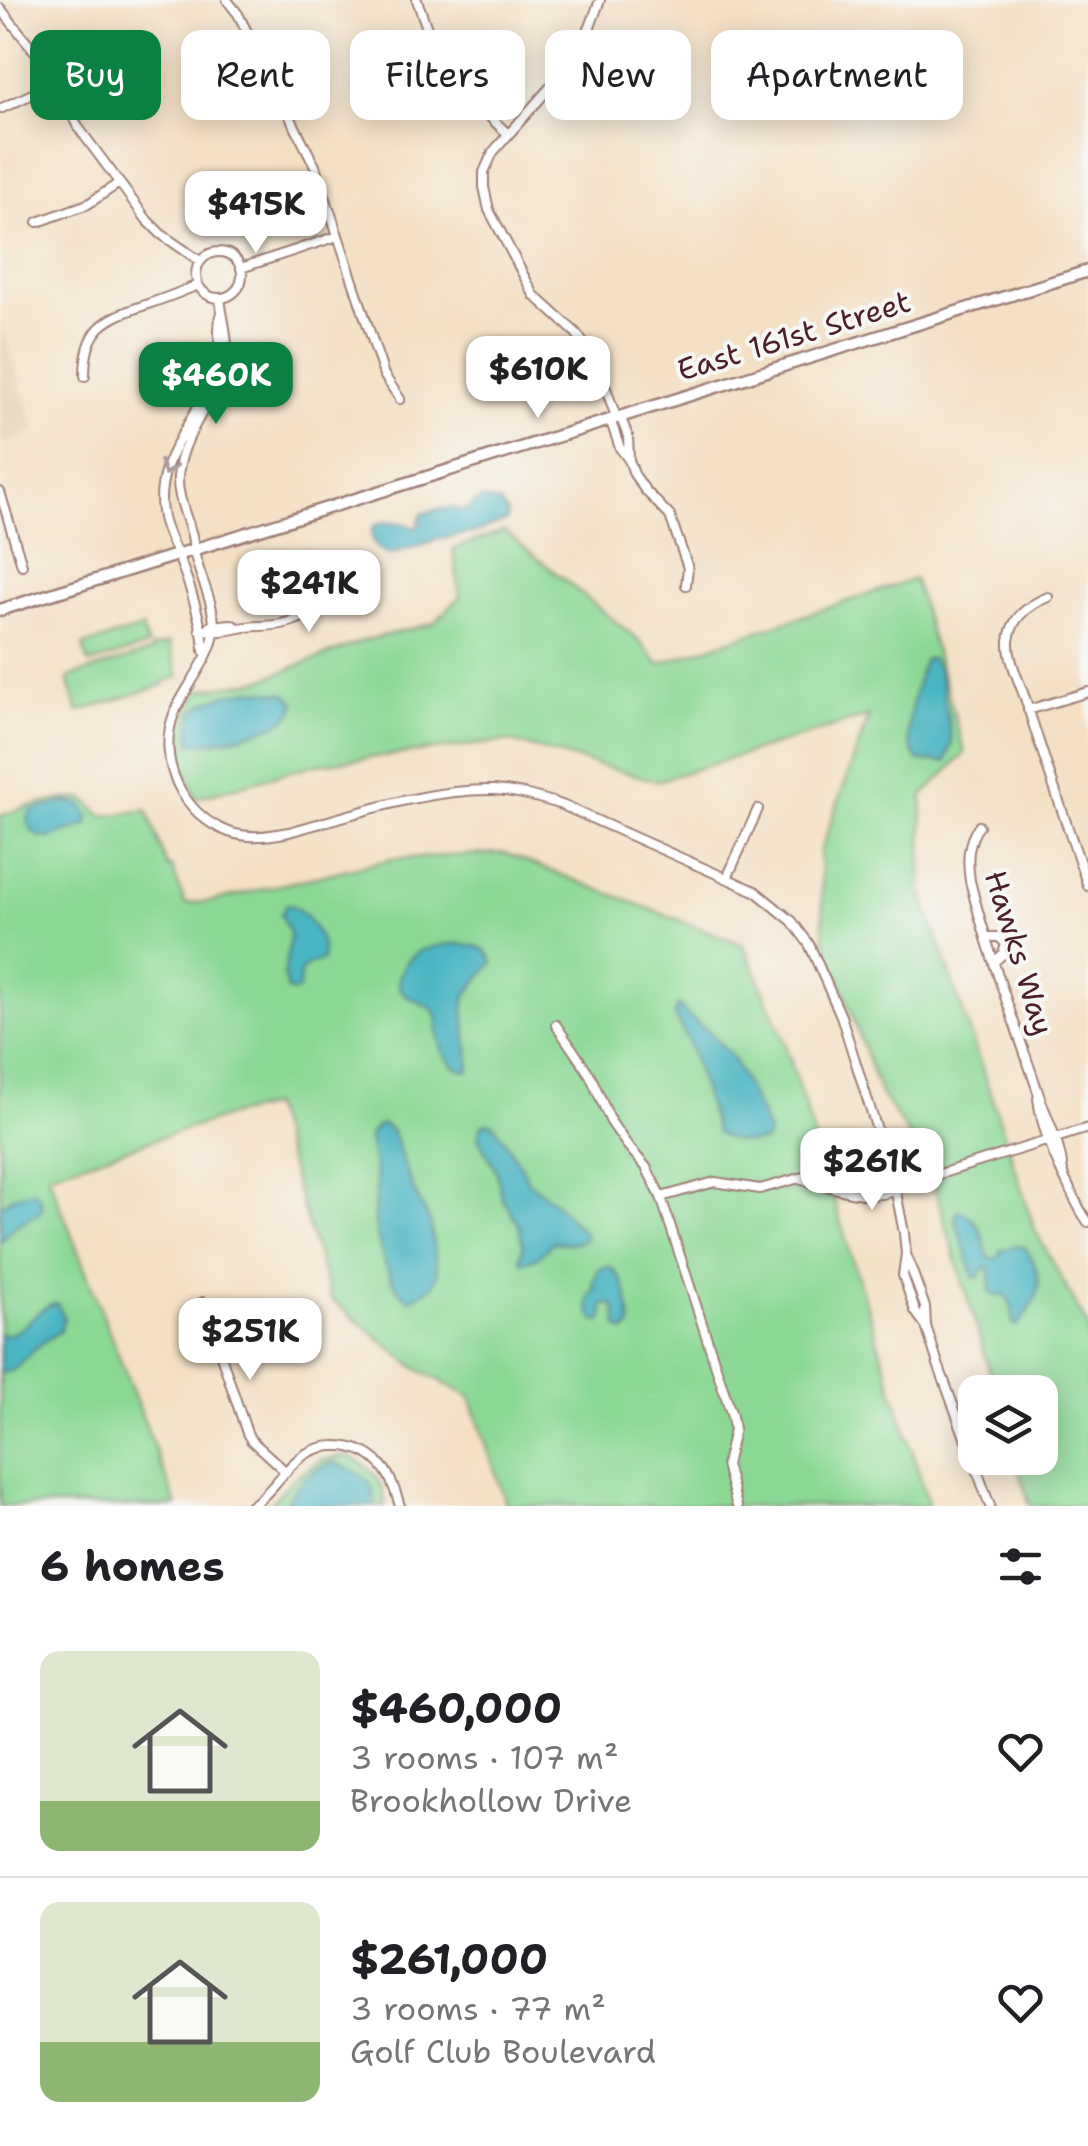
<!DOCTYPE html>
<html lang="en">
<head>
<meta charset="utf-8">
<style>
	body { margin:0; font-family:"Shantell Sans",sans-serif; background:#f6f6f6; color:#202124; height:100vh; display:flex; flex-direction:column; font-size:38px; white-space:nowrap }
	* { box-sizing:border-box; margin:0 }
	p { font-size:32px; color:#757577 }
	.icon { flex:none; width:55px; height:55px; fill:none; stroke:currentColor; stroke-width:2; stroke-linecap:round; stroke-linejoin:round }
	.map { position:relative; height:1506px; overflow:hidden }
	.panel { display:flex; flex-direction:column; background:#fff; flex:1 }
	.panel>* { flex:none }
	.hud { position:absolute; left:30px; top:30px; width:1030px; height:90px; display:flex; gap:20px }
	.buttons { position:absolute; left:958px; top:1375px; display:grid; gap:20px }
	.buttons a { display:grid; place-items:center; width:100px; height:100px; border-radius:20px; background:#fff; box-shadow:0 5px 25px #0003; font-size:50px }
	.price { position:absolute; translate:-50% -85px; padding:0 22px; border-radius:20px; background:#fff; color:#222; font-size:32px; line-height:65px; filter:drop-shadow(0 2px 5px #0008) }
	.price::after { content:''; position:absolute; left:50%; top:60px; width:30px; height:22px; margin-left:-15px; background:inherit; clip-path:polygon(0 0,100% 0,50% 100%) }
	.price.on { background:#0b8043; color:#fff }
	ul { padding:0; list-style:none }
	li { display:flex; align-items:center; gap:30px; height:250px; padding:0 40px }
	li+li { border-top:2px solid #e0e0e0 }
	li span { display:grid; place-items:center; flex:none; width:280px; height:200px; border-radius:20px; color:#555 }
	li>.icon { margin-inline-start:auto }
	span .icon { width:120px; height:120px; fill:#fffc; stroke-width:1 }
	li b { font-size:42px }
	h2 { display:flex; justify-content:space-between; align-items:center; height:120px; padding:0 40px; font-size:42px }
	.pill { padding:0 35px; border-radius:20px; background:#fff; box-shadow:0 5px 25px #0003; font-size:35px; line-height:90px }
	.pill.on { background:#0b8043; color:#fff }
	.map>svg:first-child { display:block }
	.built { fill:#e6d0b5 }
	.green { fill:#8bd895; stroke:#6a7c60; stroke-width:2.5 }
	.water { fill:#48b5c3; stroke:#496a77; stroke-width:2.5 }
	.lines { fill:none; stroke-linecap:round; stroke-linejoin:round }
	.minor-casing { stroke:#9f8078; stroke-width:12 }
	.tertiary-casing { stroke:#9f8078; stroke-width:15 }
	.minor { stroke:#fff; stroke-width:8 }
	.tertiary { stroke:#fff; stroke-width:10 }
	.oneway { stroke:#ae9aa0 }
	.labels { text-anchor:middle; stroke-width:8; stroke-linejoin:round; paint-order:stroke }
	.street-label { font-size:30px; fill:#4a1f2b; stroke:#f6f6f2 }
</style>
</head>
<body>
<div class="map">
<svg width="1088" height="1506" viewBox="0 0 1088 1506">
	<rect width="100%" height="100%" fill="#f6f6f2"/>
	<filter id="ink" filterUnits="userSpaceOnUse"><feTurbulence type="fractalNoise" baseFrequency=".01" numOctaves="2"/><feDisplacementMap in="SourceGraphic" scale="20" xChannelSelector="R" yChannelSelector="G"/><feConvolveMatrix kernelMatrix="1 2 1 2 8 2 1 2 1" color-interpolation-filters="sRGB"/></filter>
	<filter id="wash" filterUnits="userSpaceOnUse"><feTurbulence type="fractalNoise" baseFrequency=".0048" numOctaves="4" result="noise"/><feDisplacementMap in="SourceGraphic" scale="40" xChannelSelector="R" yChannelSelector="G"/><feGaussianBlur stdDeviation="2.25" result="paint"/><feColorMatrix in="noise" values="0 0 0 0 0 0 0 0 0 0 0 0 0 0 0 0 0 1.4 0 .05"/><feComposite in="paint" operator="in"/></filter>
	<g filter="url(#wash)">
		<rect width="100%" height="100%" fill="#f4e0c5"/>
		<!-- built -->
		<path class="built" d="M0,322L36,432L0,444Z"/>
		<!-- green -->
		<path class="green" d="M504,531L637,639L659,664L914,579L965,753L923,796L921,890L1006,1139L1034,1228L1088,1327V1506H1030L1016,1458H1040V1392H996L927,1162L879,1091L824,936L820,853L869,716L657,781L508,741L317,764L196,798L181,752L182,726L200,690L261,680L363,641L434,623L460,597L453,549Z
			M142,628L148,646L89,664L83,646Z
			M169,643L179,677L163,682L164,685L78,712L68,679L70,677L152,651V648Z
			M64,799H85L103,816L147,810L168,868L172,867L185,904L212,901L392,859L504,853L744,945L783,1037L929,1506H507L470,1397L416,1368L331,1299L271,1106L228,1116L48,1174L177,1506H0V816L29,806Z
			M349,1455C371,1469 385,1478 385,1506H268L293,1479L321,1460Z"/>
		<!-- water -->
		<path class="water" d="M481,499L499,503L507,513L506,521L476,532L436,540L389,555C376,550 369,540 373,527C384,519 404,521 415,528L418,526L422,514C435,509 450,505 463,511Z
			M925,659H932L939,670L941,681L952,743L946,762L919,761C914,755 910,747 909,739C906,724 918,673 925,659Z
			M250,690L285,693L296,703C293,711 294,712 287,718C273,729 209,746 191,743C191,732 189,719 196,710C205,699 236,692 250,690Z
			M66,802L82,805L89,816L87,825L49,838C37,838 30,831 27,820L32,810Z
			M287,904C306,908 327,941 322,960L308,965L300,972L299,989L296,992L287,990L284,976L290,935L281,914Z
			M461,944C477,946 487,946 493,962L466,995L464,1011L470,1064L469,1071C450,1072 439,1048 438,1031C437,1024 439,1022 437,1016C433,1004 414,1002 405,994C397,987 398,981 401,972C412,947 437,944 461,944Z
			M678,1005L688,1016L709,1032L733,1058L761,1116L768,1133L766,1140C755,1145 725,1142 716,1132L688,1041L674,1015Z
			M486,1123H492L497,1128L523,1169L527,1180L554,1202L585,1234V1239L573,1244L553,1242C544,1252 537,1260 522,1262L520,1259L523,1246L519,1225L502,1198L496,1170L478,1138L481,1126Z
			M382,1124L391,1130L395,1138L413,1189L430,1222L436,1262L437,1275L433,1285L422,1294L409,1299C387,1286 376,1238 374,1214C374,1203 377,1193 376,1182C375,1166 370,1151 369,1135L376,1127Z
			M33,1191C40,1195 44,1205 40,1212L14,1227L0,1242L1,1205L14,1196Z
			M958,1210C979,1218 985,1237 987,1257L994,1259L1000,1256V1251L1016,1246L1024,1247C1048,1278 1040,1299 1017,1326L1013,1324C1013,1313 1013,1303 1005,1295H994L990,1291V1269L985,1267L979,1277H974L955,1219Z
			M609,1266C627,1279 630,1305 631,1326L625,1332L618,1327L616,1311L613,1304L603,1305L604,1316L601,1322L594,1320C587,1307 585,1299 595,1289L593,1282L599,1269Z
			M57,1303L64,1318L60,1331L39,1345L13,1370L0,1373V1334C23,1340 33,1306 57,1303Z
			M332,1463C343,1464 361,1473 369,1482C374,1488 374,1498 376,1506H283C297,1486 307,1470 332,1463Z"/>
	</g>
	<g filter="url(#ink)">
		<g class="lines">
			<defs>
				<path id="minor" d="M227,0L238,14L315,166L384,375L400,399
					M417,0L440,65L451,81L508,134
					M600,0L590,27L567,68L493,152L484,172V187L489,210L534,295L576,333L596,360L616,417
					M0,8L49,69L78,127L147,220L161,234L200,261
					M2,108L56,83
					M38,222L88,204L119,183
					M196 275a23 23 0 1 1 46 0a23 23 0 1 1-46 0Z
					M241,268L338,236
					M220,298C222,318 229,337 227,358C225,371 219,382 213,393C199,418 180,447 178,477C177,494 185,513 190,529C193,536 193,543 194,551C199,578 216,604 214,632C212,657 183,690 174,714C156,760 183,816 229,832C249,839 269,836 289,832C356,814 424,789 494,790C517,791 540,798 562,805L755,891L792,921L809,944L841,1016L895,1187L904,1233L906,1254L903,1275L915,1311L926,1326
					M85,376C85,328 104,319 145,305C163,299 181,292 198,285
					M620,416L628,436L629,460
					M610,419L620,448L629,460L634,474L645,490L670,516L688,568L686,585
					M0,492L22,565
					M1048,597C1028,605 1011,618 1009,641C1008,660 1020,683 1026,701C1045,763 1067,825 1088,886
					M210,626L231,624L239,628
					M200,629C216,633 226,631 240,628C253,625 268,627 281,624C311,618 334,598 360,582
					M204,651C204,628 187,576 177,554C172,542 166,531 163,518C151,461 196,424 213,374C217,365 219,354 219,344C220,333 217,324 222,313
					M1028,710L1088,692
					M979,826C967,842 967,861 970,881C987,950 1013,1018 1036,1086C1045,1116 1061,1141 1063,1174
					M727,878L758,809
					M987,937H999L1006,944L1003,954L995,961
					M556,1025L590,1075L611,1122L627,1145L646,1167L661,1197L732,1416L734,1430L726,1465L737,1506
					M1038,1098C1041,1125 1051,1149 1062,1173C1071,1190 1076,1206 1088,1222
					M798,1179C830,1184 874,1208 904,1185L1088,1128
					M661,1197L715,1182L760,1189L814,1174L833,1176L859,1185L895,1182
					M906,1254L925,1307L926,1326L938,1364L990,1506
					M203,1302L247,1433L251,1440L286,1472
					M251,1506C269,1495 279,1476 295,1462C321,1438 363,1441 385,1470C393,1481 396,1494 400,1506"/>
				<path id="tertiary" d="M0,610L1088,271"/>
			</defs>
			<!-- minor casing -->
			<use href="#minor" class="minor-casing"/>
			<!-- tertiary casing -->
			<use href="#tertiary" class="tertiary-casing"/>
			<!-- minor -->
			<use href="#minor" class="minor"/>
			<!-- tertiary -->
			<use href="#tertiary" class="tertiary"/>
		</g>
		<!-- one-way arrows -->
		<defs><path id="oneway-chevron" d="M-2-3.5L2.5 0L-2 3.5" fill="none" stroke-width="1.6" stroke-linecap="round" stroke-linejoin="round" transform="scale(2.5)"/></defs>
		<use class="oneway" href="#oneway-chevron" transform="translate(167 468) rotate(108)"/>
	</g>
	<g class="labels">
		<!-- street labels -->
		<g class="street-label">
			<text transform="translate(794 336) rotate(-17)" y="10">East 161st Street</text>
			<text transform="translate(1019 953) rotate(73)" y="10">Hawks Way</text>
		</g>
	</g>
</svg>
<div class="buttons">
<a><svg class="icon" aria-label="layers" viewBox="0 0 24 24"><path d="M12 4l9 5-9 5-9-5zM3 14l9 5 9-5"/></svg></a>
</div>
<b class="price" style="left:256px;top:256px">$415K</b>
<b class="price" style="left:538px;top:421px">$610K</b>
<b class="price on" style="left:216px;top:427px">$460K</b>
<b class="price" style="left:309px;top:635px">$241K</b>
<b class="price" style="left:872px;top:1213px">$261K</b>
<b class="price" style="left:250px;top:1383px">$251K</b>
<div class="hud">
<a class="pill on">Buy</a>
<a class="pill">Rent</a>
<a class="pill">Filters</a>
<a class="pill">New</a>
<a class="pill">Apartment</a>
</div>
</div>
<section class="panel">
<h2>6 homes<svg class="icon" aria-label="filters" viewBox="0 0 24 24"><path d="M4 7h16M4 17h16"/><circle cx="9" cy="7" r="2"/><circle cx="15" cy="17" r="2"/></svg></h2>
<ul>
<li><span style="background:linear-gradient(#dfe7d0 75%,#8fb573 0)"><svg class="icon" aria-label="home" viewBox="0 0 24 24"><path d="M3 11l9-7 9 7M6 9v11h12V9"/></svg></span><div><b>$460,000</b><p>3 rooms · 107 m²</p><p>Brookhollow Drive</p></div><svg class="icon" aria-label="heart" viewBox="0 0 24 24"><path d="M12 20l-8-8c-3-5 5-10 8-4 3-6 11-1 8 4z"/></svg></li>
<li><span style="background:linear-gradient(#dfe7d0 70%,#8fb573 0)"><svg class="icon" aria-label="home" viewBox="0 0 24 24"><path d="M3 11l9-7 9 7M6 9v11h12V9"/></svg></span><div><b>$261,000</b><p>3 rooms · 77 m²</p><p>Golf Club Boulevard</p></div><svg class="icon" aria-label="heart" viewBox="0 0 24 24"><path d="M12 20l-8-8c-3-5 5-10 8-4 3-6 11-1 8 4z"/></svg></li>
</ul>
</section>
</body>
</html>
